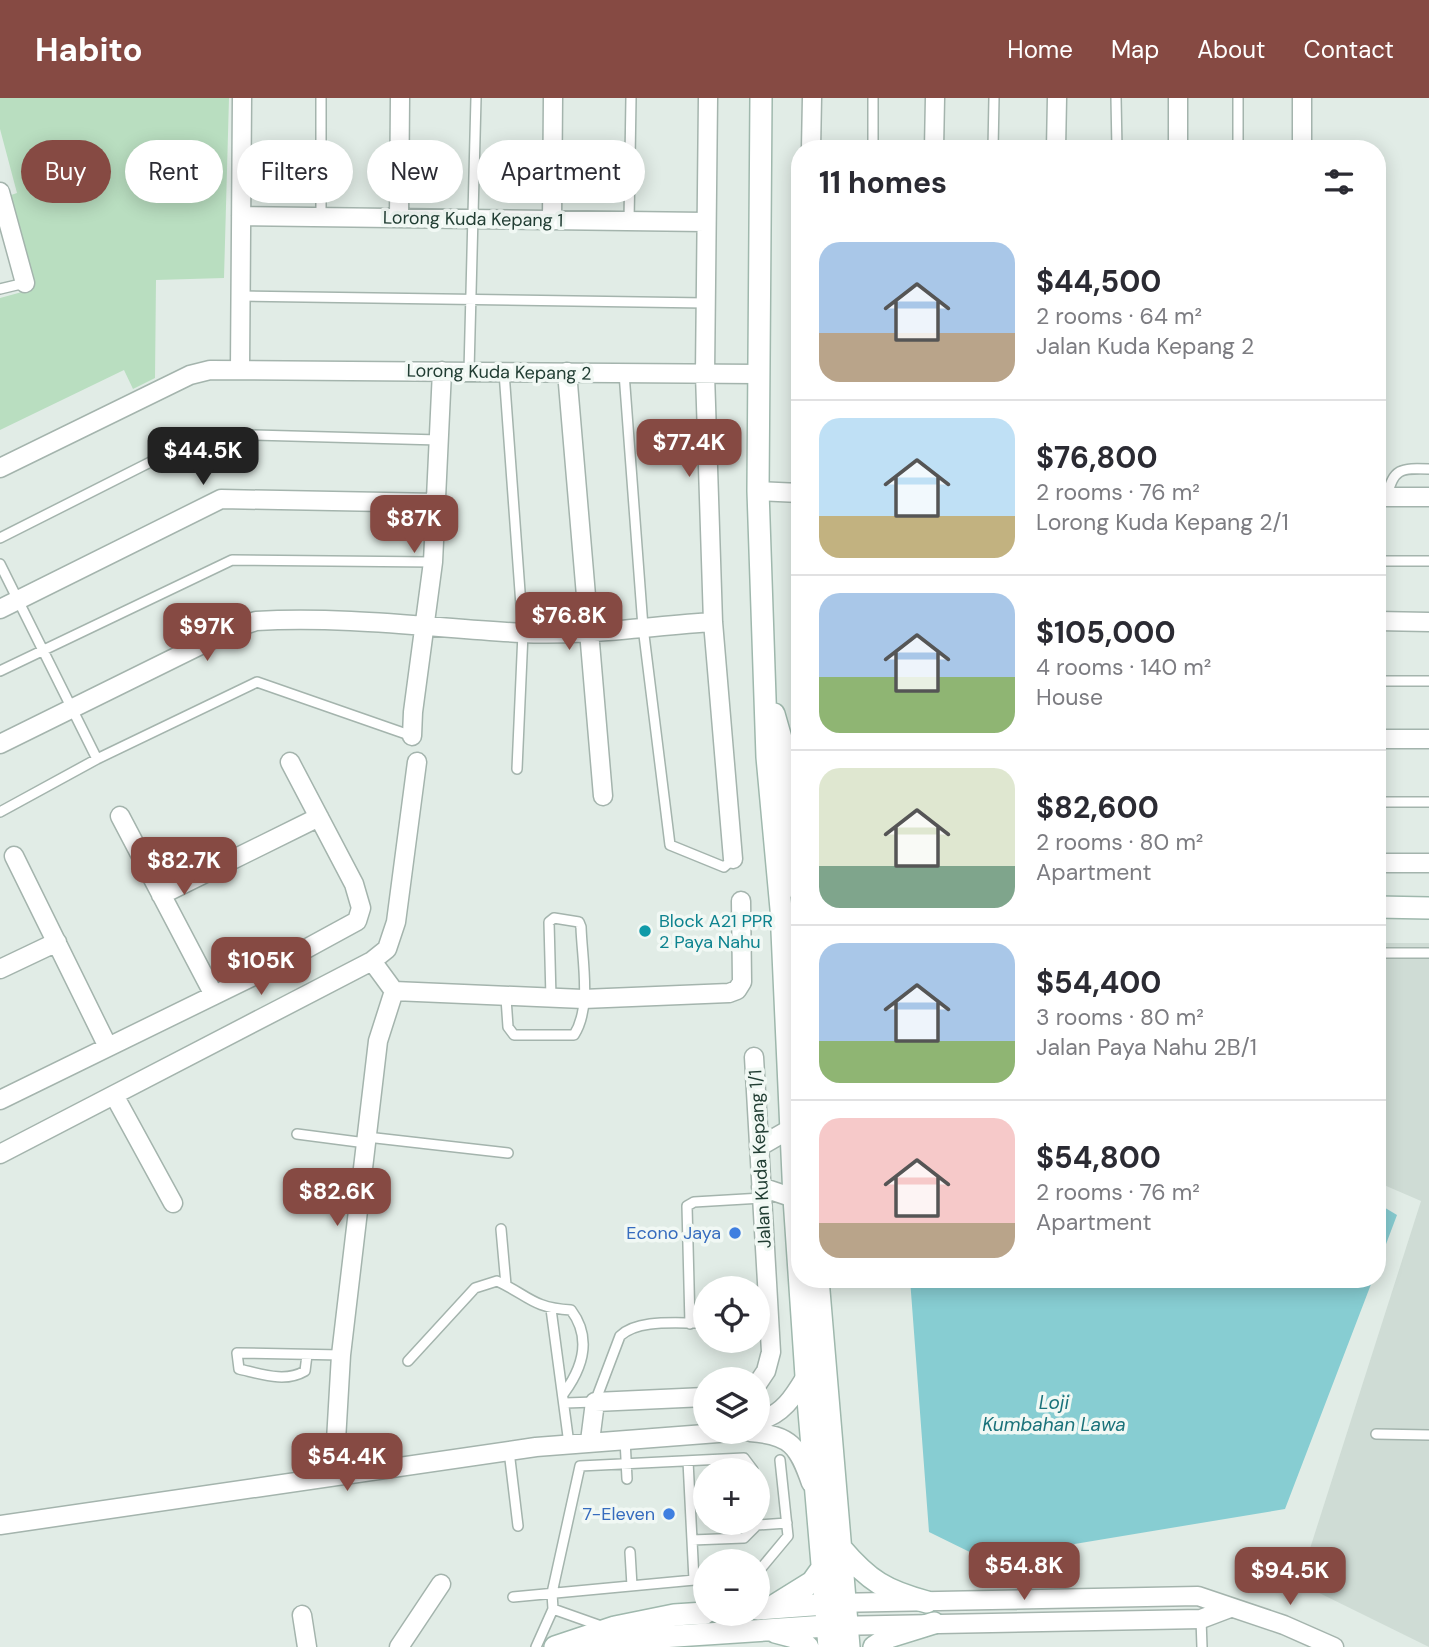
<!DOCTYPE html>
<html lang="en">
<head>
<meta charset="utf-8">
<style>
	body { margin:0; font-family:"DM Sans",sans-serif; background:#f7f7f7; color:#2b2b33; height:100vh; display:flex; flex-direction:column; font-size:26px; white-space:nowrap }
	* { box-sizing:border-box; margin:0 }
	p { font-size:23px; color:#7c7c81 }
	.icon { flex:none; width:38px; height:38px; fill:none; stroke:currentColor; stroke-width:2; stroke-linecap:round; stroke-linejoin:round }
	.map { position:relative; flex:1; overflow:hidden }
	.panel { position:absolute; left:791px; top:42px; width:595px; height:1148px; display:flex; flex-direction:column; background:#fff; border-radius:28px; box-shadow:0 4px 18px #0003 }
	.panel>* { flex:none }
	.hud { position:absolute; left:21px; top:42px; width:665px; height:63px; display:flex; gap:14px }
	.tools { position:absolute; left:693px; top:1178px; display:grid; gap:14px }
	.tools a { display:grid; place-items:center; width:77px; height:77px; border-radius:50%; background:#fff; box-shadow:0 4px 18px #0003; font-size:35px }
	.price { position:absolute; translate:-50% -60px; padding:0 16px; border-radius:14px; background:#864a43; color:#fff; font-size:23px; line-height:46px; filter:drop-shadow(0 2px 4px #0008) }
	.price::after { content:''; position:absolute; left:50%; top:42px; width:21px; height:16px; margin-left:-10px; background:inherit; clip-path:polygon(0 0,100% 0,50% 100%) }
	.price.active { background:#222; color:#fff }
	ul { padding:0; list-style:none }
	li { display:flex; align-items:center; gap:21px; height:175px; padding:0 28px }
	li+li { border-top:2px solid #e1e1e2 }
	li span { display:grid; place-items:center; flex:none; width:196px; height:140px; border-radius:21px; color:#555 }
	li>.icon { margin-inline-start:auto }
	span .icon { width:84px; height:84px; fill:#fffc; stroke-width:1 }
	li b { font-size:30px }
	h2 { display:flex; justify-content:space-between; align-items:center; height:84px; padding:0 28px; font-size:30px }
	.tag { padding:0 24px; border-radius:32px; background:#fff; box-shadow:0 4px 18px #0003; font-size:24px; line-height:63px }
	.tag.active { background:#864a43; color:#fff }
	header { display:flex; align-items:center; gap:42px; box-sizing:border-box; height:98px; padding:0 35px; background:#864a43; color:#fff }
	header strong { font-size:33px }
	nav { display:flex; gap:38px; margin-inline-start:auto; font-size:24px }
	.map>svg:first-child { display:block }
	.built { fill:#cfdcd5 }
	.green { fill:#b9dec0 }
	.water { fill:#87cdd2 }
	.lines { fill:none; stroke-linecap:round; stroke-linejoin:round }
	.lane-casing { stroke:#a4b4ad; stroke-width:12 }
	.street-casing { stroke:#a4b4ad; stroke-width:21 }
	.secondary-casing { stroke:#9fb8ad; stroke-width:24 }
	.lane { stroke:#fff; stroke-width:9 }
	.street { stroke:#fff; stroke-width:18 }
	.secondary { stroke:#fff; stroke-width:21 }
	.culture-dot { fill:#0f9aa8; stroke:#f1f8f4; stroke-width:2.5 }
	.shop-dot { fill:#3f7fe0; stroke:#f1f8f4; stroke-width:2.5 }
	.labels { text-anchor:middle; stroke-width:7; stroke-linejoin:round; paint-order:stroke }
	.street-label { font-size:18px; fill:#213d33; stroke:#f1f8f4 }
	.culture-label { font-size:18px; fill:#0d838f; stroke:#f1f8f4; text-anchor:start }
	.shop-label { font-size:18px; fill:#366cbe; stroke:#f1f8f4; text-anchor:end }
	.water-label { font-size:19px; font-style:italic; fill:#1a727a; stroke:#f1f8f4 }
</style>
</head>
<body>
<header>
<strong>Habito</strong>
<nav><a>Home</a><a>Map</a><a>About</a><a>Contact</a></nav>
</header>
<div class="map">
<svg width="1429" height="1549" viewBox="0 0 1429 1549">
	<rect width="100%" height="100%" fill="#e1ece6"/>
	<!-- built -->
	<path class="built" d="M1377,845H1429V1549L1299,1485L1421,1103L1377,1084Z"/>
	<!-- green -->
	<path class="green" d="M0,0H229L224,180L156,182L155,280L133,291L124,272L0,332V200L33,191L8,98L17,95L0,31Z"/>
	<!-- water -->
	<path class="water" d="M1377,1105L1397,1117L1377,1170Z
		M910,1181H1373L1285,1411L984,1461L929,1434Z"/>
	<g class="lines">
		<defs>
			<path id="lane" d="M1116,0L1117,51
				M873,51V0
				M993,51L994,0
				M1238,51V0
				M321,119V0
				M629,123L631,0
				M0,191L25,185
				M240,198L705,205
				M469,273L476,0
				M504,274L523,535L517,671
				M624,275L643,529L670,747L724,769L733,761
				M1387,399C1393,370 1401,370 1429,371
				M0,440L198,340L212,336L439,342
				M1377,463H1429
				M0,466L97,661
				M0,573L232,462L433,464
				M1377,583H1429
				M1377,704H1429
				M0,714L97,661L257,584L412,638
				M1377,855H1429
				M506,900L508,929L514,937H574C592,909 582,862 581,829L579,824L554,820L549,824L551,900
				M297,1036L366,1045
				M367,1039L508,1055
				M501,1131L506,1187
				M551,1211L569,1346
				M690,1226L687,1108L694,1104L762,1100
				M307,1257L305,1273C285,1285 261,1276 239,1271L237,1255L341,1257
				M408,1263L475,1190L497,1183C528,1197 532,1210 571,1212C592,1240 583,1269 564,1295
				M565,1305L595,1304L620,1238C639,1220 680,1226 705,1225
				M1376,1336L1429,1337
				M625,1341L627,1381
				M509,1353L518,1428
				M688,1363L694,1482
				M692,1442L744,1440L757,1427L787,1425
				M630,1454L632,1488
				M758,1474L788,1438L780,1362
				M513,1499L705,1481
				M553,1511L601,1528
				M1201,1521L1202,1549
				M536,1549L553,1511L552,1495L580,1368L744,1360L753,1372"/>
			<path id="street" d="M708,0L705,276L713,524L733,761
				M811,51L812,0
				M934,51L935,0
				M1056,51L1057,0
				M1178,51V0
				M1302,51V0
				M0,94L25,185
				M241,118L705,124
				M399,120L400,0
				M552,122L553,0
				M240,271L242,0
				M567,274L603,698
				M0,370L190,277L210,272L758,276
				M758,393L800,395
				M1377,399H1429
				M0,511L221,401L438,405
				M1377,523L1429,524
				M412,638L413,614L433,464L442,273
				M1377,641H1429
				M0,646L233,531L256,523C345,518 434,530 522,535C586,538 650,528 713,524
				M120,718L214,897
				M14,758L108,949
				M1377,765H1429
				M161,797L319,719
				M372,863L394,893L583,901L729,895L737,892L742,884L741,803
				M0,871L57,844
				M754,959L771,1254L766,1273L758,1285
				M114,997L173,1105
				M0,1002L280,865L357,823L361,810L354,786L290,664
				M759,1049L790,1031
				M0,1056L372,863L387,851L396,824L417,664
				M761,1089L794,1100
				M758,1323C783,1317 794,1298 806,1278
				M750,1334C791,1337 798,1348 811,1385
				M590,1343L595,1304L705,1299
				M334,1377L341,1257L378,943L394,893
				M0,1427L536,1349L731,1334
				M833,1505L1198,1498L1284,1527L1334,1549
				M302,1517L307,1549
				M833,1528L1201,1521L1230,1510
				M399,1549L441,1486"/>
			<path id="secondary" d="M761,0L758,393L767,659L781,811L794,1100L806,1278L829,1549
				M774,616L786,658L800,794
				M1377,809L1429,810
				M818,1181L849,1549
				M841,1450C869,1483 886,1493 927,1504
				M775,1507L812,1484L822,1470
				M758,1511L825,1506
				M775,1534L794,1539L808,1549
				M588,1539L616,1542L827,1528
				M555,1549L615,1529L674,1517L705,1515
				M874,1549L889,1539L934,1525"/>
		</defs>
		<!-- lane casing -->
		<use href="#lane" class="lane-casing"/>
		<!-- street casing -->
		<use href="#street" class="street-casing"/>
		<!-- secondary casing -->
		<use href="#secondary" class="secondary-casing"/>
		<!-- lane -->
		<use href="#lane" class="lane"/>
		<!-- street -->
		<use href="#street" class="street"/>
		<!-- secondary -->
		<use href="#secondary" class="secondary"/>
	</g>
	<!-- markers -->
	<circle class="culture-dot" cx="645" cy="833" r="7"/>
	<g class="shop-dot">
		<circle cx="735" cy="1135" r="7"/>
		<circle cx="669" cy="1416" r="7"/>
	</g>
	<g class="labels">
		<!-- street labels -->
		<g class="street-label">
			<text transform="translate(473 121) rotate(1)" y="6">Lorong Kuda Kepang 1</text>
			<text transform="translate(499 274) rotate(1)" y="6">Lorong Kuda Kepang 2</text>
			<text transform="translate(760 1061) rotate(-93)" y="6">Jalan Kuda Kepang 1/1</text>
		</g>
		<!-- culture labels -->
		<g class="culture-label">
			<text x="659" y="829">Block A21 PPR<tspan x="659" dy="21">2 Paya Nahu</tspan></text>
		</g>
		<!-- shop labels -->
		<g class="shop-label">
			<text x="721" y="1141">Econo Jaya</text>
			<text x="655" y="1422">7-Eleven</text>
		</g>
		<!-- water labels -->
		<g class="water-label">
			<text x="1054" y="1311">Loji<tspan x="1054" dy="22">Kumbahan Lawa</tspan></text>
		</g>
	</g>
</svg>
<div class="tools">
<a><svg class="icon" aria-label="locate" viewBox="0 0 24 24"><circle cx="12" cy="12" r="6"/><path d="M12 2v4M12 18v4M2 12h4M18 12h4"/></svg></a>
<a><svg class="icon" aria-label="layers" viewBox="0 0 24 24"><path d="M12 4l9 5-9 5-9-5zM3 14l9 5 9-5"/></svg></a>
<a>+</a>
<a>−</a>
</div>
<b class="price" style="left:689px;top:381px">$77.4K</b>
<b class="price active" style="left:203px;top:389px">$44.5K</b>
<b class="price" style="left:414px;top:457px">$87K</b>
<b class="price" style="left:569px;top:554px">$76.8K</b>
<b class="price" style="left:207px;top:565px">$97K</b>
<b class="price" style="left:184px;top:799px">$82.7K</b>
<b class="price" style="left:261px;top:899px">$105K</b>
<b class="price" style="left:337px;top:1130px">$82.6K</b>
<b class="price" style="left:347px;top:1395px">$54.4K</b>
<b class="price" style="left:1024px;top:1504px">$54.8K</b>
<b class="price" style="left:1290px;top:1509px">$94.5K</b>
<div class="hud">
<a class="tag active">Buy</a>
<a class="tag">Rent</a>
<a class="tag">Filters</a>
<a class="tag">New</a>
<a class="tag">Apartment</a>
</div>
<section class="panel">
<h2>11 homes<svg class="icon" aria-label="filters" viewBox="0 0 24 24"><path d="M4 7h16M4 17h16"/><circle cx="9" cy="7" r="2"/><circle cx="15" cy="17" r="2"/></svg></h2>
<ul>
<li><span style="background:linear-gradient(#a9c7e8 65%,#b9a48a 0)"><svg class="icon" aria-label="home" viewBox="0 0 24 24"><path d="M3 11l9-7 9 7M6 9v11h12V9"/></svg></span><div><b>$44,500</b><p>2 rooms · 64 m²</p><p>Jalan Kuda Kepang 2</p></div></li>
<li><span style="background:linear-gradient(#bfe0f5 70%,#c2b280 0)"><svg class="icon" aria-label="home" viewBox="0 0 24 24"><path d="M3 11l9-7 9 7M6 9v11h12V9"/></svg></span><div><b>$76,800</b><p>2 rooms · 76 m²</p><p>Lorong Kuda Kepang 2/1</p></div></li>
<li><span style="background:linear-gradient(#a9c7e8 60%,#8fb573 0)"><svg class="icon" aria-label="home" viewBox="0 0 24 24"><path d="M3 11l9-7 9 7M6 9v11h12V9"/></svg></span><div><b>$105,000</b><p>4 rooms · 140 m²</p><p>House</p></div></li>
<li><span style="background:linear-gradient(#dfe7d0 70%,#7fa58c 0)"><svg class="icon" aria-label="home" viewBox="0 0 24 24"><path d="M3 11l9-7 9 7M6 9v11h12V9"/></svg></span><div><b>$82,600</b><p>2 rooms · 80 m²</p><p>Apartment</p></div></li>
<li><span style="background:linear-gradient(#a9c7e8 70%,#8fb573 0)"><svg class="icon" aria-label="home" viewBox="0 0 24 24"><path d="M3 11l9-7 9 7M6 9v11h12V9"/></svg></span><div><b>$54,400</b><p>3 rooms · 80 m²</p><p>Jalan Paya Nahu 2B/1</p></div></li>
<li><span style="background:linear-gradient(#f6c9c9 75%,#b9a48a 0)"><svg class="icon" aria-label="home" viewBox="0 0 24 24"><path d="M3 11l9-7 9 7M6 9v11h12V9"/></svg></span><div><b>$54,800</b><p>2 rooms · 76 m²</p><p>Apartment</p></div></li>
</ul>
</section>
</div>
</body>
</html>
